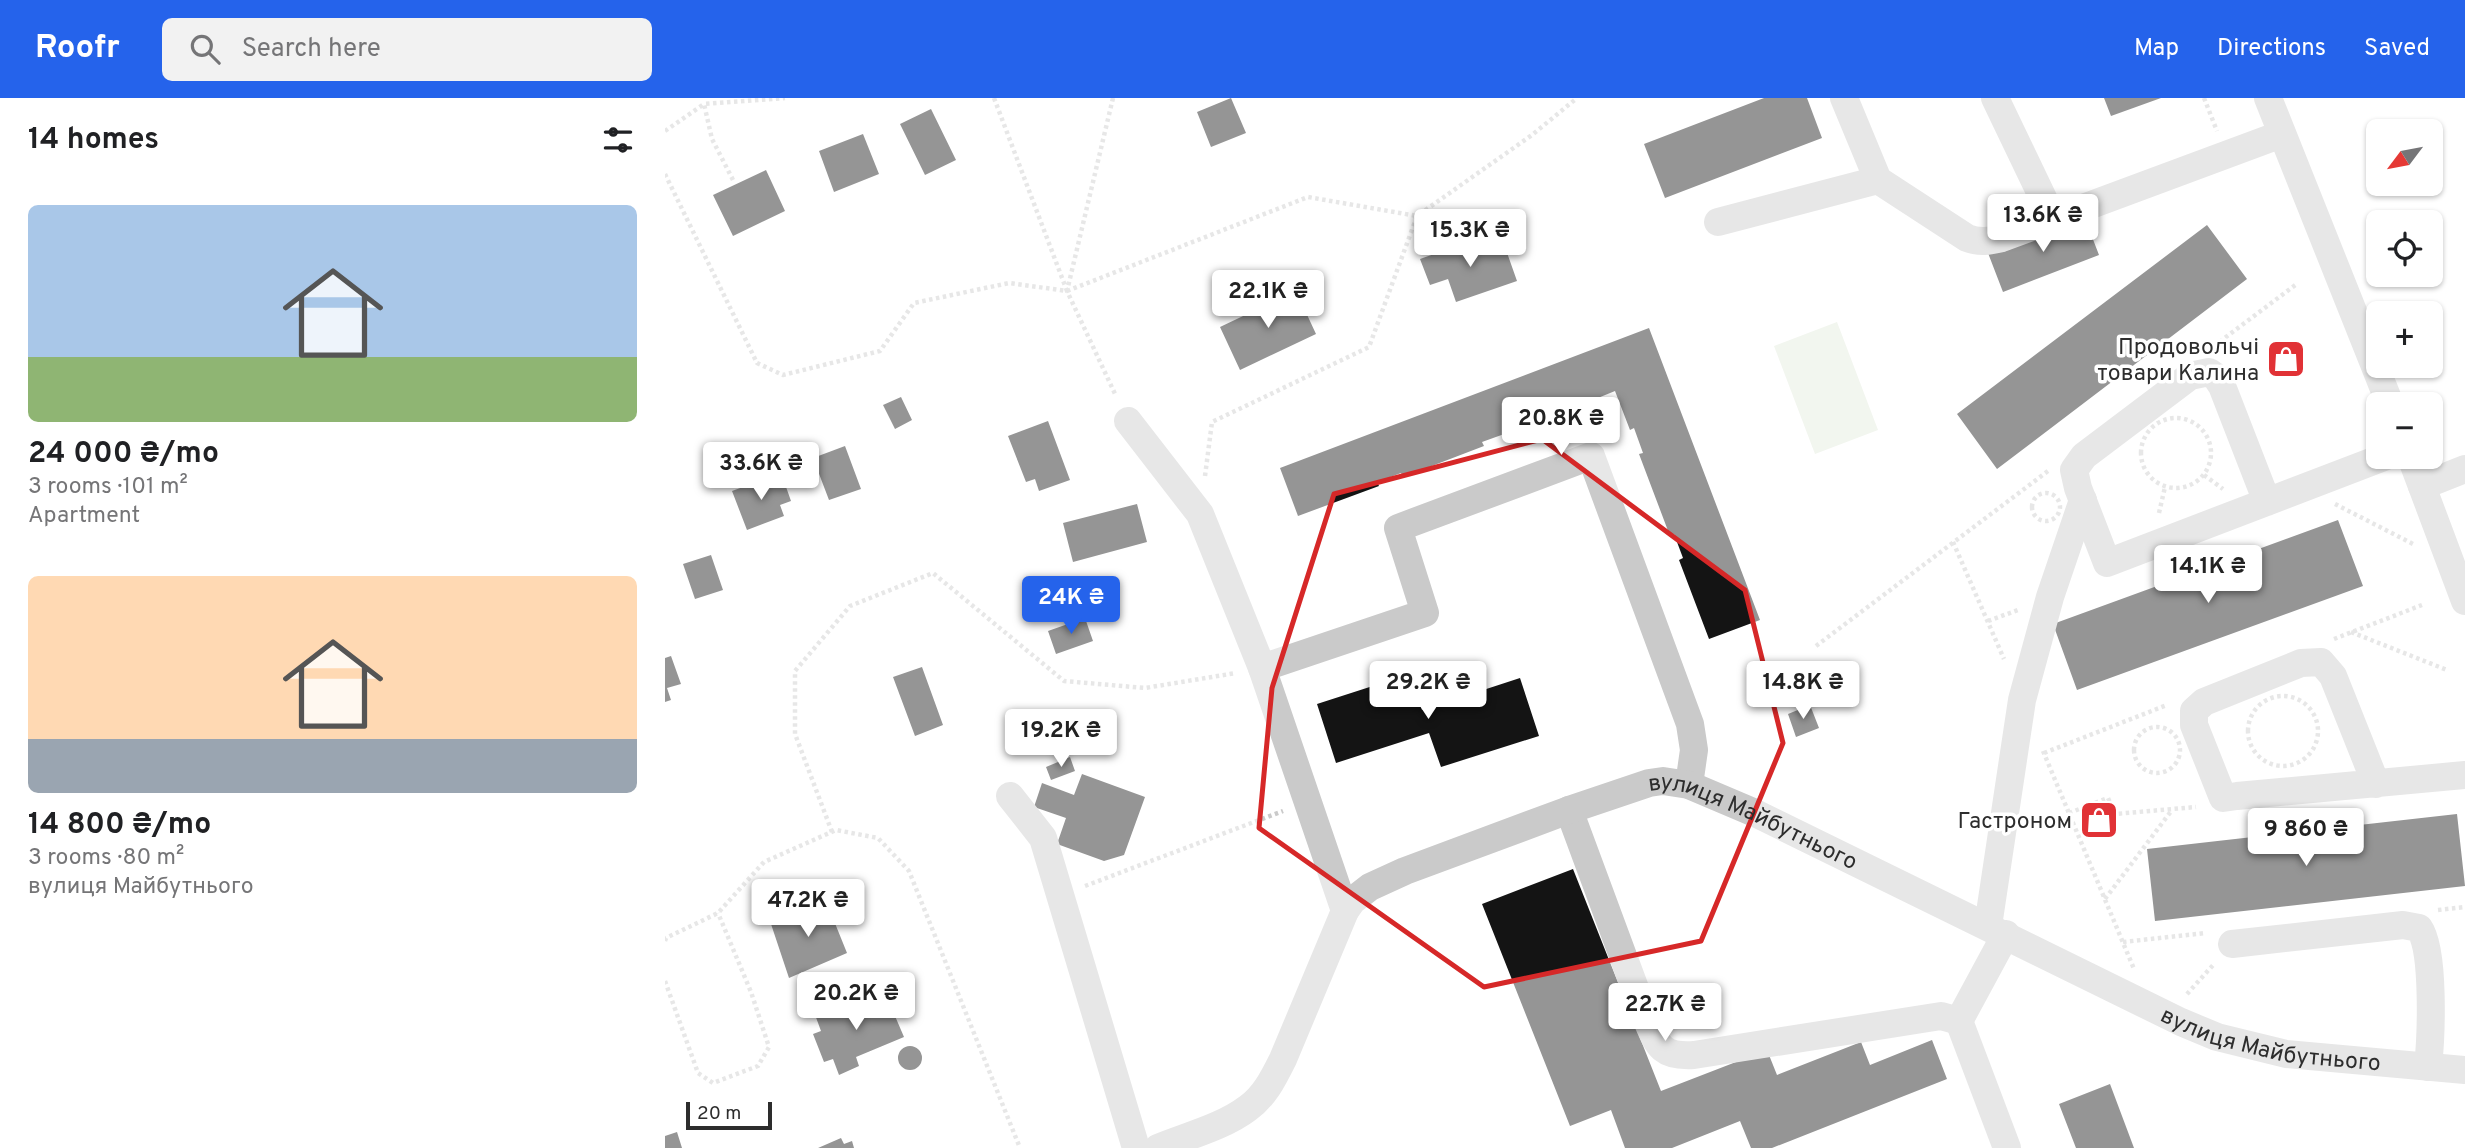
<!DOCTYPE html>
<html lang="en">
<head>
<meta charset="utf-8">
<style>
	body { margin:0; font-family:Overpass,sans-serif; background:#f2f2f2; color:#202124; height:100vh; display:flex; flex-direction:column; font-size:26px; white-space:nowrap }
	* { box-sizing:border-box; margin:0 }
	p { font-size:23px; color:#757577 }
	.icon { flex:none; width:38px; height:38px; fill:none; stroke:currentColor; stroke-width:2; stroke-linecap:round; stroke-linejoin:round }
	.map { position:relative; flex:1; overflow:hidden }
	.panel { display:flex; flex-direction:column; background:#fff; width:665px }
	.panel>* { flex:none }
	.needle { width:46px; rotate:238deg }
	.controls { position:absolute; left:1701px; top:21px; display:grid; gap:14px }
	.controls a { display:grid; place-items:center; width:77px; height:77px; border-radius:10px; background:#fff; box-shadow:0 2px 5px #0004; font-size:35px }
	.scale { position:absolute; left:21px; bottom:18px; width:86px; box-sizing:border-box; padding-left:7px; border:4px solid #2d2d2d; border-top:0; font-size:19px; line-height:24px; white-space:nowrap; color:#2d2d2d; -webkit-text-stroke:5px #fff; paint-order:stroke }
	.price { position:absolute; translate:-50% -60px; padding:0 16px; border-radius:7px; background:#fff; color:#222; font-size:23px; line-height:46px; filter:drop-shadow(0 2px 4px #0008) }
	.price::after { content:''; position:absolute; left:50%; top:42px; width:21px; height:16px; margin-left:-10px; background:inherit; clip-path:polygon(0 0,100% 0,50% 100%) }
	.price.active { background:#2563eb; color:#fff }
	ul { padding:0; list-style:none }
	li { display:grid; align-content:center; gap:14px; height:371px; padding:0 28px }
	li span { display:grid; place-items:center; height:217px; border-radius:10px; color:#555 }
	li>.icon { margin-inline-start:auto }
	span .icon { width:126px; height:126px; fill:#fffc; stroke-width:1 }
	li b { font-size:30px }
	h2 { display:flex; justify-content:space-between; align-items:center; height:84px; padding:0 28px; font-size:30px }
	header { display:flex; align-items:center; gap:42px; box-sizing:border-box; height:98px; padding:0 35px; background:#2563eb; color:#fff }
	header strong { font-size:33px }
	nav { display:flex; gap:38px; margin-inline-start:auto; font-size:24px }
	.search { width:490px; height:63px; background:#f2f2f2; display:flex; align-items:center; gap:18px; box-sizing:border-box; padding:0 24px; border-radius:10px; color:#757577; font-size:26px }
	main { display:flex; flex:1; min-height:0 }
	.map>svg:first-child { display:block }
	.green { fill:#e2eadb }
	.building { fill:#141414 }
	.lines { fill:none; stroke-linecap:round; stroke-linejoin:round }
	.path { stroke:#cacaca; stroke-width:4.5; stroke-dasharray:3.5 3.5; stroke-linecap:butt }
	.minor { stroke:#cacaca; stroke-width:28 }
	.marked { fill:none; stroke:#d62828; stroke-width:5; stroke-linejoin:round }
	.labels { text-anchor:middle; stroke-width:7; stroke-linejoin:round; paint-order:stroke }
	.poi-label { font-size:23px; fill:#2d2d2d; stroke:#fff; text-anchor:end }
	.street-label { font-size:23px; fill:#2d2d2d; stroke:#fff }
</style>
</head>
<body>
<header>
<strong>Roofr</strong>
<div class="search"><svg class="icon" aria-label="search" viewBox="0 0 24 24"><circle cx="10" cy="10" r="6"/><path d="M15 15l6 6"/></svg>Search here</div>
<nav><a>Map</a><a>Directions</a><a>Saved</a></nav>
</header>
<main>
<section class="panel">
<h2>14 homes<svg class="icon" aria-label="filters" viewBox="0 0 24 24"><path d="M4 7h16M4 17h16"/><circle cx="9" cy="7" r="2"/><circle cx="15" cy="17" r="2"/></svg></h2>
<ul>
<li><span style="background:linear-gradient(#a9c7e8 70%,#8fb573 0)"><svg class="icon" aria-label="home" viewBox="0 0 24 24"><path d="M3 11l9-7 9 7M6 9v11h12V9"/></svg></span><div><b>24 000 ₴/mo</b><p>3 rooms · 101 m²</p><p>Apartment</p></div></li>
<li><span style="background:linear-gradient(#ffd9b3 75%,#9aa5b1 0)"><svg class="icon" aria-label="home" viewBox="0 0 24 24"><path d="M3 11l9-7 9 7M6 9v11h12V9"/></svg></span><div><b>14 800 ₴/mo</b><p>3 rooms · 80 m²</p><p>вулиця Майбутнього</p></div></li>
</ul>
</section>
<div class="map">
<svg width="1800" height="1050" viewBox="0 0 1800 1050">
	<rect width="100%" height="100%" fill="#fff"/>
	<!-- green -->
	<path class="green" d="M1172,224L1213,332L1150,356L1109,248Z"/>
	<!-- building -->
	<path class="building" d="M566,0L581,35L546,49L532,14Z
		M1099,0H1142L1157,40L1000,100L979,46Z
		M1439,0H1496L1446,18Z
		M266,11L291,62L260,77L235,26Z
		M198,36L214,76L169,94L154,53Z
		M101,72L120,113L68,138L48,97Z
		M1419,118L1434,157L1338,194L1323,155Z
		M1542,127L1582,181L1332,371L1292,316Z
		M817,139L823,155L840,149L852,183L791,204L783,181L765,187L755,161Z
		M631,193L651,236L575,272L555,229Z
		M984,230L1095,522L1044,541L1014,462L1018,460L1009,436L1005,438L974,356L978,355L969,330L965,332L950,293L923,304L925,308L843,339L842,335L817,344L819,348L738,379L736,375L712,384L714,388L633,418L615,370Z
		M236,299L247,322L230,331L218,307Z
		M383,323L405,382L374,393L370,381L361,384L343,338Z
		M180,348L196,391L164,402L148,360Z
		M105,379L108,390L120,386L126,403L115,407L119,418L82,432L67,393Z
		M472,406L482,444L408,464L398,425Z
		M1673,422L1698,488L1412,592L1388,526Z
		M46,457L58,492L30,501L18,466Z
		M420,520L428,543L391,556L383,533Z
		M6,558L16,586L2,590L6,602L0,604V560Z
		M257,569L278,627L250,638L228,579Z
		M745,576L757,612L855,580L874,638L776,669L764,635L671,665L652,606Z
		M1145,607L1154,630L1131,639L1123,616Z
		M405,659L410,673L386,682L381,669Z
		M417,676L480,699L459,757L439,763L392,746L401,720L369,709L377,685L409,697Z
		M1440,706L1450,731L1426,740L1416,716Z
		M1792,716L1800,788L1490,823L1482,751Z
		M908,771L996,993L1102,952L1112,977L1196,944L1205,967L1267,942L1282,981L1107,1050H1086L1075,1023L1007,1050H960L946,1012L905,1028L817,806Z
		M161,803L182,855L124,880L105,823Z
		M221,897L239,939L191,959L194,968L174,977L168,961L159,964L148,936L156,933L149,914L168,906L173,917Z
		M233 960a12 12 0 1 1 24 0a12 12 0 1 1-24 0Z
		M1445,986L1469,1050H1411L1394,1006Z
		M12,1034L17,1050H0V1038Z
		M176,1040L179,1046L187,1043L189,1050H153Z"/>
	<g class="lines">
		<!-- path -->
		<path class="path" d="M448,0L402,193L451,298
			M1539,0L1552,33
			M0,33L39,6
			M0,76L92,265L118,277L215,253L249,205L344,185L402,193L329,0
			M68,82L47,41L39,6L120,0
			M402,193L643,99L752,118
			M1549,248L1633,185
			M1476 355a35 35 0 1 1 70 0a35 35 0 1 1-70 0Z
			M1539,377L1558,391
			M540,378L547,324L704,249L752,118L867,37L912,0
			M1367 409a14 14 0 1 1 28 0a14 14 0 1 1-28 0Z
			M1670,406L1750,447
			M1494,415L1500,389
			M1288,444L1339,561
			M1323,523L1353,512
			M1686,534L1782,572
			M1669,541L1757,507
			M1151,548L1383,373
			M1583 633a35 35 0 1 1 70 0a35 35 0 1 1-70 0Z
			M1469 652a23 23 0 1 1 46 0a23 23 0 1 1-46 0Z
			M1378,653L1469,871
			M1379,655L1502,607
			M1404,715L1443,700L1450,716L1531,709
			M167,734L130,636V573L185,508L268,475L399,583L480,590L571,575
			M420,788L618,713
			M1440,801L1507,712
			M1773,812L1800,809
			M0,843L1,840L53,815L99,764L171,732L213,740L244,773L355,1050
			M1458,844L1541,835
			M0,883L33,975L48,985L93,968L104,949L86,894L53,815
			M1522,896L1549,866"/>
		<!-- minor -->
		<g class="minor">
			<path d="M1179,0L1213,82L1302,140C1315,145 1324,143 1337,140L1617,36"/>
			<path d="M1330,0L1388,121"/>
			<path d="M1603,0L1725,306"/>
			<path d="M1053,124L1213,82"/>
			<path d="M463,323L535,416L597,570L680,813"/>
			<path d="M1746,359L1800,503"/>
			<path d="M1757,388L1800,371"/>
			<path d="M1602,404L1557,288L1551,279L1544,274L1525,278L1419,358L1409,372L1413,390L1442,465L1719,359"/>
			<path d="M597,570L760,515L733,430L926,358L1025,626L1029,652L1024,687"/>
			<path d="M1711,686L1668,578L1656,564L1636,565L1539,604L1529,613V627L1558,700L1572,698L1800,677"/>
			<path d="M345,698L378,740L471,1050"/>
			<path d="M904,712L981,920C993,948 996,959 1029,957L1276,918L1294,923L1341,836"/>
			<path d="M1323,828L1357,602L1385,499L1418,402"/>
			<path d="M1567,846L1738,827L1754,830C1770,852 1766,941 1763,969"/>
			<path d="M1294,923L1342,1050"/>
			<path id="s1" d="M493,1050C522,1038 558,1029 583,1010C600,998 609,979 618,961L680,813L687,803L705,789L740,773L904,712L984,685L998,683L1024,687L1090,715L1516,924L1552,939L1621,956L1800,972"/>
		</g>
	</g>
	<!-- marked area -->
	<path d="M0 0H1800V1050H0ZM877,341L1080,492L1118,645L1036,843L819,889L594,730L607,590L669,396Z" fill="#fff" fill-opacity=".55" fill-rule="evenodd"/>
	<path class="marked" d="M877,341L1080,492L1118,645L1036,843L819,889L594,730L607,590L669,396Z"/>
	<!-- icons -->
	<defs>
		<symbol id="shop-square" viewBox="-11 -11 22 22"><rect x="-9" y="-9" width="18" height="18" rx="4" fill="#e13236" stroke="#fff"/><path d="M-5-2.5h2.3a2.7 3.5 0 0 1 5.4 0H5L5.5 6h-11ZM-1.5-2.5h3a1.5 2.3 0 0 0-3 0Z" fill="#fff"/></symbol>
	</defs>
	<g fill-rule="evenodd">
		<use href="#shop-square" x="1599" y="239" width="44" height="44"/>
		<use href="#shop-square" x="1412" y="700" width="44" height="44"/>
	</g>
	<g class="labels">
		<!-- poi labels -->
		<g class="poi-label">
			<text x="1594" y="256">Продовольчі<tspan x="1594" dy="26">товари Калина</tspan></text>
			<text x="1407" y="730">Гастроном</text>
		</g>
		<!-- street labels -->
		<g class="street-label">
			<text dy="8" stroke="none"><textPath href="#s1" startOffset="765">вулиця Майбутнього</textPath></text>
			<text dy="8" stroke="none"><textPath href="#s1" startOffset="1332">вулиця Майбутнього</textPath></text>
		</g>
	</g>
</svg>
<div class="controls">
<a><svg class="needle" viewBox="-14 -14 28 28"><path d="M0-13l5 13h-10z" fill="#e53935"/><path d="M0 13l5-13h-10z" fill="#757577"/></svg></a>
<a><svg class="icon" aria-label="locate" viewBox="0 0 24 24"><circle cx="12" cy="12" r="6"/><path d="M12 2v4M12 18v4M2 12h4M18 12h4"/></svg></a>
<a>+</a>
<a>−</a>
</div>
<div class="scale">20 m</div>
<b class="price" style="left:1378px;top:156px">13.6K ₴</b>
<b class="price" style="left:805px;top:171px">15.3K ₴</b>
<b class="price" style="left:603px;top:232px">22.1K ₴</b>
<b class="price" style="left:896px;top:359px">20.8K ₴</b>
<b class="price" style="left:96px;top:404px">33.6K ₴</b>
<b class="price" style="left:1543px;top:507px">14.1K ₴</b>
<b class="price active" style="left:406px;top:538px">24K ₴</b>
<b class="price" style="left:763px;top:623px">29.2K ₴</b>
<b class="price" style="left:1138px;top:623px">14.8K ₴</b>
<b class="price" style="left:396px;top:671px">19.2K ₴</b>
<b class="price" style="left:1641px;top:770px">9 860 ₴</b>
<b class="price" style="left:143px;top:841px">47.2K ₴</b>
<b class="price" style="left:191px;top:934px">20.2K ₴</b>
<b class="price" style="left:1000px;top:945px">22.7K ₴</b>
</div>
</main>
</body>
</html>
